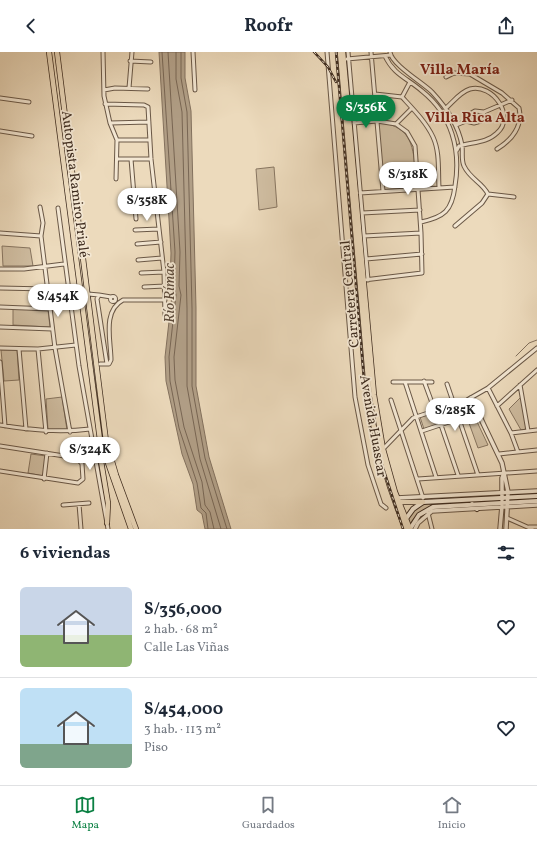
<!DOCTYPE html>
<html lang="es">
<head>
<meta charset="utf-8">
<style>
	body { margin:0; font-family:Vollkorn,serif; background:#f2f2f3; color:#1f2937; height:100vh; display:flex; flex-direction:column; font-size:15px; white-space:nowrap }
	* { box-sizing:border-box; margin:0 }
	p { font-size:13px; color:#747a83 }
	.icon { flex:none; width:22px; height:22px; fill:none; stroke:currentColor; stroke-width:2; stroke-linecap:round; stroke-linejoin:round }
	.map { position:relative; height:477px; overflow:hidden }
	.panel { display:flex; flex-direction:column; background:#fff; flex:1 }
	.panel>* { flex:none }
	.price { position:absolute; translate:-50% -34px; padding:0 9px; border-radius:14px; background:#fff; color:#222; font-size:13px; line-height:26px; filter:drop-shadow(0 1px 2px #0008) }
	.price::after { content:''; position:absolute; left:50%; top:24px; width:12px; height:9px; margin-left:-6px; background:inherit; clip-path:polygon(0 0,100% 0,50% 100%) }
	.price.active { background:#0b8043; color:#fff }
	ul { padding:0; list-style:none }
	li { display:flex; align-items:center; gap:12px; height:100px; padding:0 20px }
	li+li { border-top:1px solid #e0e1e3 }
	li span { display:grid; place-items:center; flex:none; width:112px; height:80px; border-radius:6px; color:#555 }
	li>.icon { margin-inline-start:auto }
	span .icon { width:48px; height:48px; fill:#fffc; stroke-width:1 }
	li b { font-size:17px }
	h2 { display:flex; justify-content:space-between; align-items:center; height:48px; padding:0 20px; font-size:17px }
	header { display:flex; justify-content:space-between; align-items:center; height:52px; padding:0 20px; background:#fff; font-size:18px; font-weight:700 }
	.tabs { display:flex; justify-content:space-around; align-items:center; height:56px; border-top:1px solid #e0e1e3; background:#fff; font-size:11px; color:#747a83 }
	.tabs a { display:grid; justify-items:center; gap:2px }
	.tabs .active { color:#0b8043 }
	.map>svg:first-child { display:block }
	.green { fill:#cfbda1; stroke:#877560 }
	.water { fill:#b19f87; stroke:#83715e }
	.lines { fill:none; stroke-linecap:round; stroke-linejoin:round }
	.shore { stroke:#786654; stroke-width:1 }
	.stream { stroke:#83715e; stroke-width:1 }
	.minor-casing { stroke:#6a5847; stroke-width:5 }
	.tertiary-casing { stroke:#6a5847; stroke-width:5.5 }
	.secondary-casing { stroke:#3f2d20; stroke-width:6 }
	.trunk-casing { stroke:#3f2d20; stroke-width:6 }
	.minor { stroke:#f3e7d3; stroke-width:3 }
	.tertiary { stroke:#f3e7d3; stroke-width:3.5 }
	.secondary { stroke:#f3e7d3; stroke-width:4 }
	.trunk { stroke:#ecdabc; stroke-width:4.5 }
	.rail-casing { stroke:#3f2d20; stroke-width:2.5 }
	.rail { stroke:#f3e7d3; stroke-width:1; stroke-dasharray:3; stroke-linecap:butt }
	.labels { text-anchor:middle; stroke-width:3.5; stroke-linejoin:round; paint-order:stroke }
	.street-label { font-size:14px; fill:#3f2d20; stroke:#f3e7d3 }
	.neighbourhood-label { font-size:15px; font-weight:bold; fill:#7a1f14; stroke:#f3e7d3 }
	.water-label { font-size:15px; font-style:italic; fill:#5c4a3a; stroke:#f3e7d3 }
</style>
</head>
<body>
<header><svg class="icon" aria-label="back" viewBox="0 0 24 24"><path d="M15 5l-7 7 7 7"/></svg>Roofr<svg class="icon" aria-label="share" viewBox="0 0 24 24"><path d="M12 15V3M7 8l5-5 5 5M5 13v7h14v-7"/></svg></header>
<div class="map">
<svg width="537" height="477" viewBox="0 0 537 477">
	<rect width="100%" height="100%" fill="#ecdabc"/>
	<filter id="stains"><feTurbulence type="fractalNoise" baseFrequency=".005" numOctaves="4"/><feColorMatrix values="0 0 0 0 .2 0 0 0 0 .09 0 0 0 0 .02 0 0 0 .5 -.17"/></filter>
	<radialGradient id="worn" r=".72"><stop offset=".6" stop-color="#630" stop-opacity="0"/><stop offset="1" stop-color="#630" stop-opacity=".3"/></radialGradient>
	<!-- green -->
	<path class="green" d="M475,60L482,62L480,68L474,71L468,69L469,63Z
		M378,70C406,74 412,86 415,113L382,116Z
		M274,115L277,155L259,158L256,117Z
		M2,194L30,196L33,214H3Z
		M13,257L48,258L50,275L13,273Z
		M1,298H17L19,328L4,329Z
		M522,344L526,377L521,378L509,357Z
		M62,345L67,378H48L46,347Z
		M453,354L457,366L424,377L420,365Z
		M471,357L488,393L478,396L465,360Z
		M31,402L46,404L43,424L28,421Z
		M455,450V452C438,454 420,454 410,472L408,465C416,448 440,451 455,450Z"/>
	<!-- water -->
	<path class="water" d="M159,0H185V26L191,59L196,256V334L209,405L231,477H205L202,462L197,458L193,432L182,402L166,329L165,305L172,243L170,234L171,201Z"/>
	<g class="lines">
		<!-- shore -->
		<path class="shore" d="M162,0L175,200L174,234L176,243L169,305L170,329L179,376L197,431L201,456L206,461L208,477
			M168,0L180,200L179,234L181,243L174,305L175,328L184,375L202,430L205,453L210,460L214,477
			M176,0V27L182,60L187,256V334L200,407L221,477
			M181,0V26L187,60L192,256V334L205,406L227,477"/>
		<!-- stream -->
		<path class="stream" d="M516,304L529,291L537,288"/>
		<defs>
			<path id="minor" d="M103,0L104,44L110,71L117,88L116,127
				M193,0L195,38
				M327,0L355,345L368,413L381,452L386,456
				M348,0L368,228
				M371,0L383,139
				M390,0C391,12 423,31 432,40C446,55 458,72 462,93C463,99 461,108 464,114C470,127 482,130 488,142
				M385,4C394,23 407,26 422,39C452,63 461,98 455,134C452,159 444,165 421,170
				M347,7L391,3
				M130,9L151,10
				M446,25L454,21L470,22L502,41L519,56C523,74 512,88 497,97
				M129,36L132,0
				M104,38L115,36L148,37
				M375,42L402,45C413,57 426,70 433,85C440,100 438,119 439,135
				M402,45L410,30
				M0,46L29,50
				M105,52L144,53L148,55L151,107L164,220L165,264
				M446,56C453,50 460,40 470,37C493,31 516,65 497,81C487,91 472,90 459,94L457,98
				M466,69L474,71L481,69L484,60
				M110,71L149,70
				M354,71L377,69L396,72L407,80L415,94L421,181L422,221L364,228
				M396,72L412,56
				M456,73L466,69L468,63L475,59L484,60L512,48
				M0,79L32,84
				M117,88H150
				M117,107H131L136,167
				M131,107H151
				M381,117L417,114
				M360,141L455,135
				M488,142L514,145
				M40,155L43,171L41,184L55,296L70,380
				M58,156L79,314L108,477
				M362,161L420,158
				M455,174L482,151L488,142
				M135,178L159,177
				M0,181L41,184
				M364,184L421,181
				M137,192L161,190
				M366,207L422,202
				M138,208L162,206
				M0,217H24L64,212
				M141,221L164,220
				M144,235L165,234
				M0,236L47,237
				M88,242L99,243
				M110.5 247a2.5 2.5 0 1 1 5 0a2.5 2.5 0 1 1-5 0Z
				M0,255L50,257
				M0,275L52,277
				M0,296L38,297L76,293
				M19,297L26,377
				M38,297L46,380
				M0,310L5,374
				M100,312H109L111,308C111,289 102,259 123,248H165
				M107,312L97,247L99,243L111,245
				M424,329L435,359
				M393,330H432
				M405,330L436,425
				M447,332L478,423
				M520,333L528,379
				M488,336L511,381L518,400
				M391,348L423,446
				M497,354L537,318
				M0,373C31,378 59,381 90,377
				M441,373L458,423
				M422,379L458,367
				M511,381L537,378
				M0,394L77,406L82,412L83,427L78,431L0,419
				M383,397L413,366L467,348L488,336L537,296
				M499,402L537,398
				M44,427L47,401
				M418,427L537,419
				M79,452L81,477
				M63,453L89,451
				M428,461L432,477
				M507,466L532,477
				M529,475H537"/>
			<path id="tertiary" d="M471,346L502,411L508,440L506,477
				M397,446L537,439
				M502,448V426L504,421
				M415,477L418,471L432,459L537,453
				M500,477L502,454"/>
			<path id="secondary" d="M472,452L477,457
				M405,468L413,457L423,450L537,444
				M410,477L419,463L433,455L537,449"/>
			<path id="trunk" d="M49,0L100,388L131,477
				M57,0L106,389L116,423L136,477
				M340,0L371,362C379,402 390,440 406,477
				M343,0L374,343L383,397L395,440L410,477
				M100,393L99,397L108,451L107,471
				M399,450H423"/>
		</defs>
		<!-- minor casing -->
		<use href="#minor" class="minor-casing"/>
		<!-- tertiary casing -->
		<use href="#tertiary" class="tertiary-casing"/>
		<!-- secondary casing -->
		<use href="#secondary" class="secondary-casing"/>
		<!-- trunk casing -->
		<use href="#trunk" class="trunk-casing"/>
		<!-- minor -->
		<use href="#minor" class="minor"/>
		<!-- tertiary -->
		<use href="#tertiary" class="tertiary"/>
		<!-- secondary -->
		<use href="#secondary" class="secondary"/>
		<!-- trunk -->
		<use href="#trunk" class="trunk"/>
		<defs>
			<path id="rail" d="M314,0L328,15L336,30
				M336,0L365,340L370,376L403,477"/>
		</defs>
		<!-- rail casing -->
		<use href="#rail" class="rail-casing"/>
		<!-- rail -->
		<use href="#rail" class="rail"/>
	</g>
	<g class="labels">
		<!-- street labels -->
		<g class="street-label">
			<text transform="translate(76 132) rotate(83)" y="5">Autopista Ramiro Prialé</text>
			<text transform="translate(349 242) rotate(-95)" y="5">Carretera Central</text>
			<text transform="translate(374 374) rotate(80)" y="5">Avenida Huascar</text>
		</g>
		<!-- neighbourhood labels -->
		<g class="neighbourhood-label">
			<text x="460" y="22">Villa María</text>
			<text x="475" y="70">Villa Rica Alta</text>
		</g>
		<!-- water labels -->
		<g class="water-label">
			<text transform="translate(169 241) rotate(-90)" y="5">Río Rímac</text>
		</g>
	</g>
	<rect width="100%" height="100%" filter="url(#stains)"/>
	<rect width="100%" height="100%" fill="url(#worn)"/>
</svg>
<b class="price active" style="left:366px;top:77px">S/356K</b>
<b class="price" style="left:408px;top:144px">S/318K</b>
<b class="price" style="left:147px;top:170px">S/358K</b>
<b class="price" style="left:58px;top:266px">S/454K</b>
<b class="price" style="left:455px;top:380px">S/285K</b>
<b class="price" style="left:90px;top:419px">S/324K</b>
</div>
<section class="panel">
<h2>6 viviendas<svg class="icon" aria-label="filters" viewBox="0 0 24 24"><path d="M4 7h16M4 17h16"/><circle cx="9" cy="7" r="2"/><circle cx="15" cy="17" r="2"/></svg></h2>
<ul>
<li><span style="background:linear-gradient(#c9d6e8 60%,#8fb573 0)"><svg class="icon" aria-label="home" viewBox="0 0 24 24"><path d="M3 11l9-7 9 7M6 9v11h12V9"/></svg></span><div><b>S/356,000</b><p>2 hab. · 68 m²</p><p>Calle Las Viñas</p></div><svg class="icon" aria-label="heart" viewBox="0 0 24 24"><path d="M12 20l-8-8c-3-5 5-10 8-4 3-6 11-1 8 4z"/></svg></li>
<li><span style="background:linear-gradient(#bfe0f5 70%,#7fa58c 0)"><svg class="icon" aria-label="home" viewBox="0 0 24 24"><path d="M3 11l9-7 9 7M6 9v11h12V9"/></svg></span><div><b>S/454,000</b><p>3 hab. · 113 m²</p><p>Piso</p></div><svg class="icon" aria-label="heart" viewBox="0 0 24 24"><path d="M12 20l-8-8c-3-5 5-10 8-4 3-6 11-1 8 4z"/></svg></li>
</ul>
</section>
<nav class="tabs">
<a class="active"><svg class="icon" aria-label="map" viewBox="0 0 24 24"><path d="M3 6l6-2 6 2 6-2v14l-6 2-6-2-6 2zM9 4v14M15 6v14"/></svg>Mapa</a>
<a><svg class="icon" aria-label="saved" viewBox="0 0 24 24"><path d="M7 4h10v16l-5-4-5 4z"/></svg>Guardados</a>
<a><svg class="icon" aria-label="home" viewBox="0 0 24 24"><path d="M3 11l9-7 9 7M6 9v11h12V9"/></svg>Inicio</a>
</nav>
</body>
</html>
